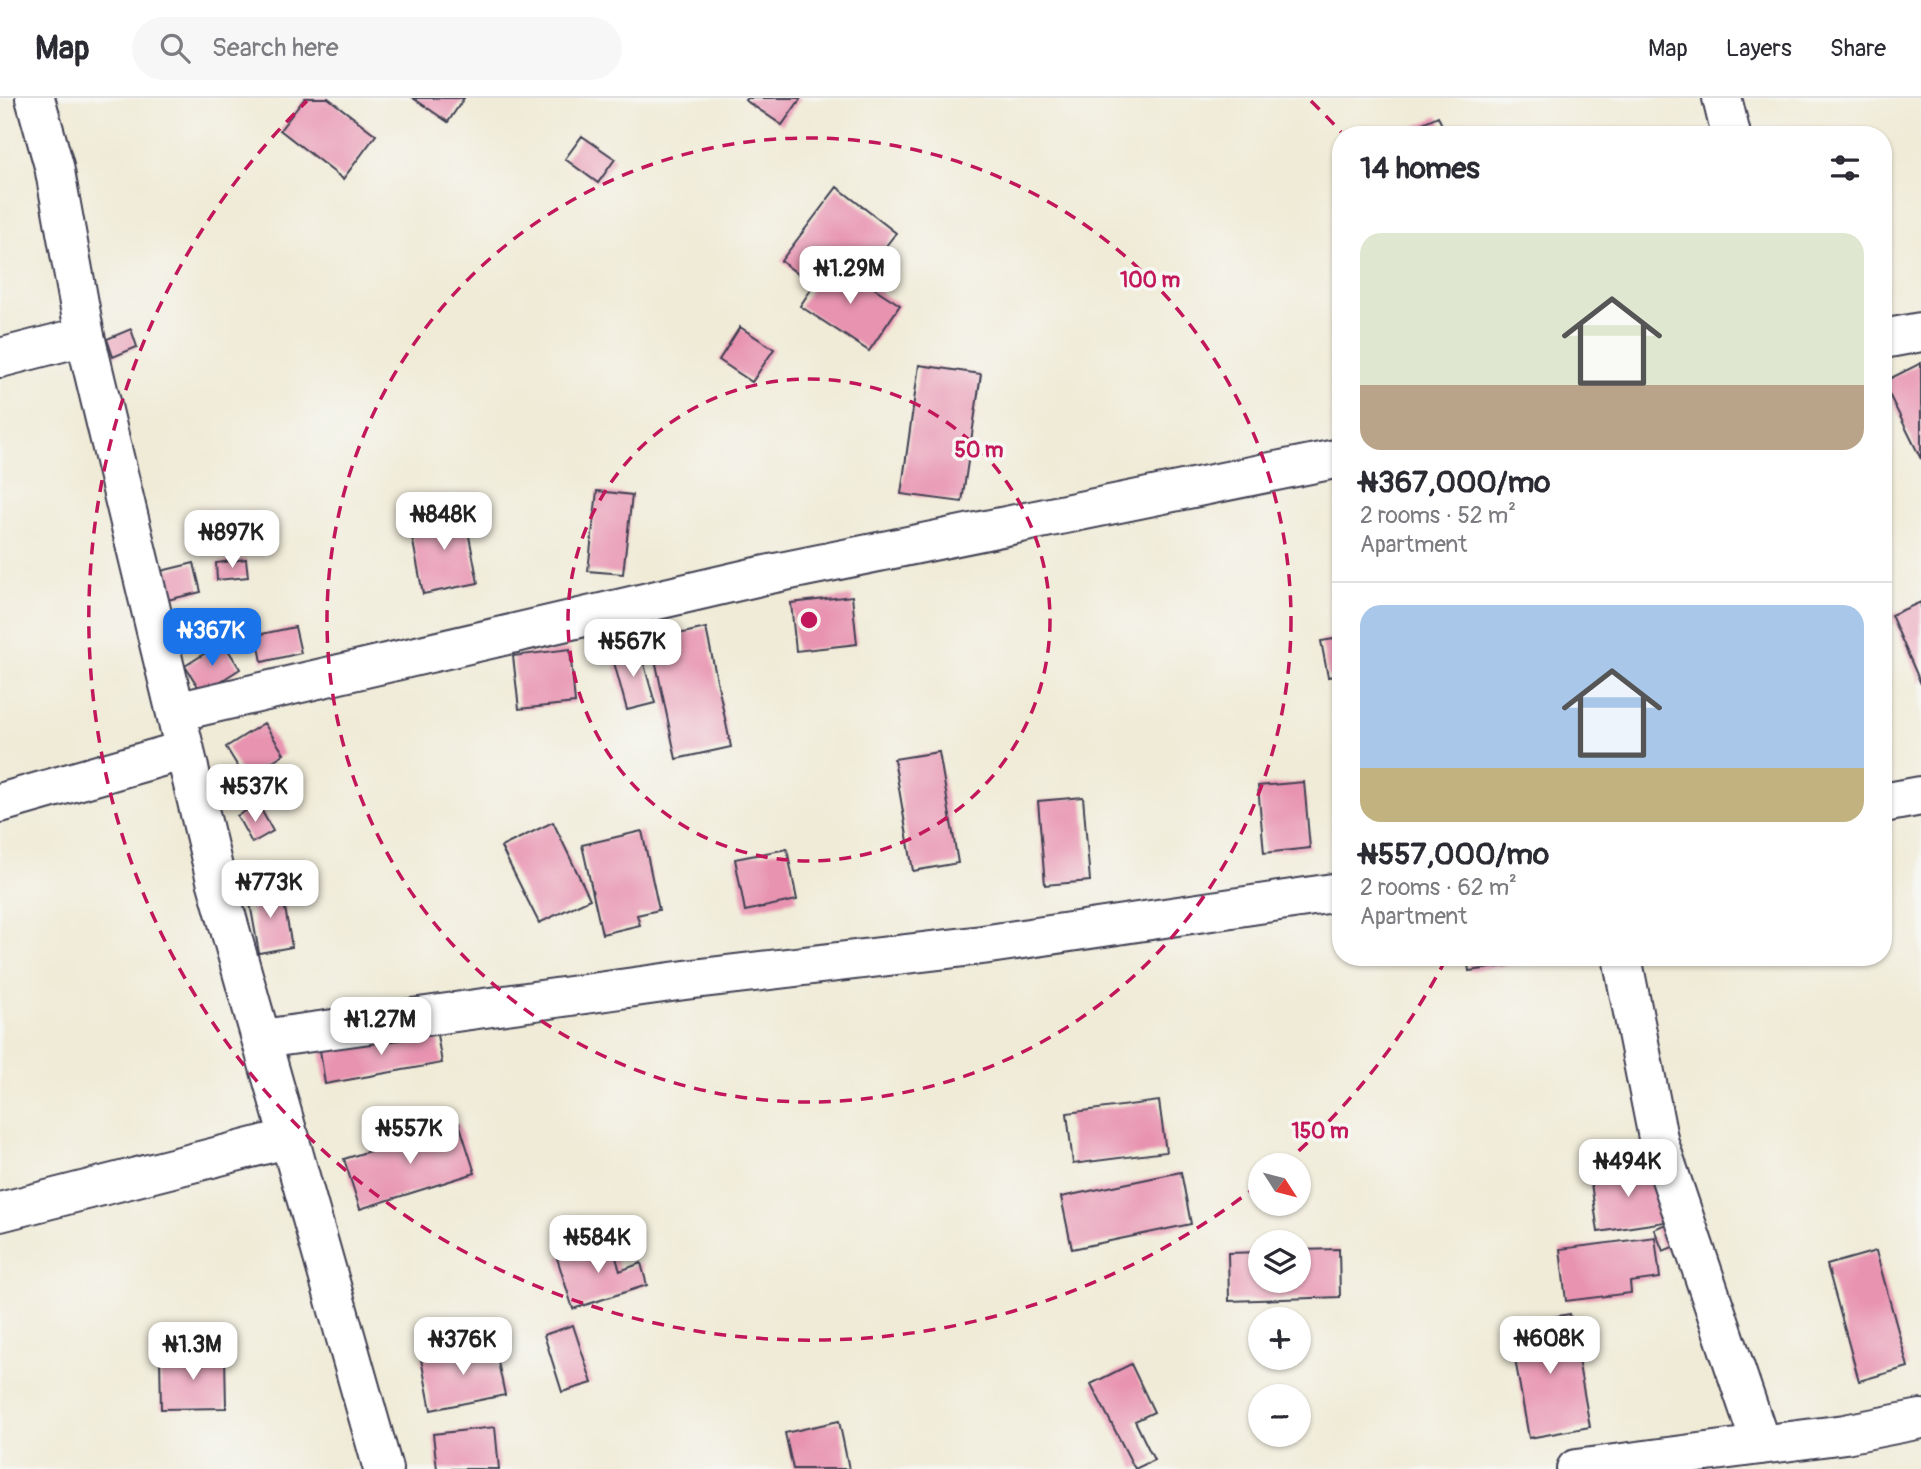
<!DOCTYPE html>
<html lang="en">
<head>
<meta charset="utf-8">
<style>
	body { margin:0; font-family:Pangolin,sans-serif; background:#f7f7f7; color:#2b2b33; height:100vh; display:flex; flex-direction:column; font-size:26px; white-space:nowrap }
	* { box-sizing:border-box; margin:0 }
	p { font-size:23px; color:#7c7c81 }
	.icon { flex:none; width:38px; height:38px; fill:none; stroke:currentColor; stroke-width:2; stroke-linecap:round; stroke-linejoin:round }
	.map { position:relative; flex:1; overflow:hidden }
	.drawer { position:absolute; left:1332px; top:28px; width:560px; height:840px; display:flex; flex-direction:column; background:#fff; border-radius:28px; box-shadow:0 2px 5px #0004 }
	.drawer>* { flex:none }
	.needle { width:46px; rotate:126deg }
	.tools { position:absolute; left:1248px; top:1055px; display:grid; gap:14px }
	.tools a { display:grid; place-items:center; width:63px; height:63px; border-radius:50%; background:#fff; box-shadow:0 2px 5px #0004; font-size:35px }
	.price { position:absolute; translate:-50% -60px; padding:0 16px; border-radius:14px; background:#fff; color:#222; font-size:23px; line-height:46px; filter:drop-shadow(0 2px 4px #0008) }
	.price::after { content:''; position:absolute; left:50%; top:42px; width:21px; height:16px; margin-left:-10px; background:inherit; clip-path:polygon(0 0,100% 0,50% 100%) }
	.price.active { background:#1a73e8; color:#fff }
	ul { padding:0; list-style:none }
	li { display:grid; align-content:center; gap:14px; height:371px; padding:0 28px }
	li+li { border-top:2px solid #e1e1e2 }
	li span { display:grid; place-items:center; height:217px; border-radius:21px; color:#555 }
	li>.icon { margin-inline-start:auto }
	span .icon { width:126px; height:126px; fill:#fffc; stroke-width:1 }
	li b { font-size:30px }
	h2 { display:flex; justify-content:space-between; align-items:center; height:84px; padding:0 28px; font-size:30px }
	header { display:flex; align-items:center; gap:42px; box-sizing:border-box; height:98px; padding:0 35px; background:#fff; border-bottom:2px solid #e1e1e2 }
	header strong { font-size:33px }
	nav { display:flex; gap:38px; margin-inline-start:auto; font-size:24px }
	.search { width:490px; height:63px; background:#f7f7f7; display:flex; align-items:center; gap:18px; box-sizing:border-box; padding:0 24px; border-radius:38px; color:#7c7c81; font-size:26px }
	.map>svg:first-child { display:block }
	.building { fill:#e893b0 }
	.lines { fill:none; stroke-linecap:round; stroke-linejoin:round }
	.minor-casing { stroke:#414052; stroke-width:42 }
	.minor { stroke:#fff; stroke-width:38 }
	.ring { fill:none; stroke:#c2185b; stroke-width:3.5; stroke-dasharray:12 9 }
	.centre { fill:#c2185b; stroke:#f6f6f2; stroke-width:3.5 }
	.ring-label { font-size:21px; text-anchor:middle; font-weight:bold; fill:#c2185b; stroke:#f6f6f2; stroke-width:7; stroke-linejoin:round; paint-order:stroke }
</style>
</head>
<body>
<header>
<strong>Map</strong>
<div class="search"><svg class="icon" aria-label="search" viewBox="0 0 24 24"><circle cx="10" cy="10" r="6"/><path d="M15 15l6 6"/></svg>Search here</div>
<nav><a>Map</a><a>Layers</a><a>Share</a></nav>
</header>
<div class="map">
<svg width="1921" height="1371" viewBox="0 0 1921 1371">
	<rect width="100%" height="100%" fill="#f6f6f2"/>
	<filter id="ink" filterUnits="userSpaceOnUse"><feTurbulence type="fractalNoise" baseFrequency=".0143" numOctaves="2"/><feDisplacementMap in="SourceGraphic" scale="14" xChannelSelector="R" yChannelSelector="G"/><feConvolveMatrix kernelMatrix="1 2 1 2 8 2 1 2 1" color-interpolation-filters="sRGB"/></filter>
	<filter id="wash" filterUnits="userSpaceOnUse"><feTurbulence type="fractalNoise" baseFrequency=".00686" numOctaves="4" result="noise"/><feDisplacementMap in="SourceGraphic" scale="28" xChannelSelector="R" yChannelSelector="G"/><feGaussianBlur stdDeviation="1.57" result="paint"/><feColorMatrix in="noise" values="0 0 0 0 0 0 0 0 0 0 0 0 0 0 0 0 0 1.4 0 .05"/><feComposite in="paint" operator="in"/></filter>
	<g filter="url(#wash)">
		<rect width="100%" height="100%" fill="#f0ebd7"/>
		<g id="blocks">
			<!-- building -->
			<path class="building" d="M305,0H328L376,37L343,81L280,32Z
				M413,0H464L448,24Z
				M747,0H801L782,27L745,2Z
				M1438,18L1446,37H1396Z
				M582,38L615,61L598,85L565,61Z
				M837,89L896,135L861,180L831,158L810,185L781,163Z
				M831,162L900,207L869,253L800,208Z
				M740,229L774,251L752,284L719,262Z
				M131,231L137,249L113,259L107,241Z
				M1921,265V361L1883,284Z
				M919,267L981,276L962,404L901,396Z
				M597,393L632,397L623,476L588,473Z
				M464,412L478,485L423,496L409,423Z
				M246,461L248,479L217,482L216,465Z
				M194,465L201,494L167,502L161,473Z
				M852,498L857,546L796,553L791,505Z
				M1921,504V586L1891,517Z
				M295,529L301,555L262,564L257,537Z
				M706,530L731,649L676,661L651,542Z
				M1340,540V577L1328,579L1321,543Z
				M223,544L240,571L202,595L185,568Z
				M639,549L655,605L627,612L612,557Z
				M570,551L575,605L519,611L513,558Z
				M264,625L284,656L245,680L226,649Z
				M939,654L958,765L913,773L894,661Z
				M1304,684L1310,750L1264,755L1258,688Z
				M1083,699L1090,783L1045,787L1038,703Z
				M258,706L273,733L252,745L237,718Z
				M553,724L590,801L539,825L501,749Z
				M642,733L659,812L637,817L640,827L602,836L582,747Z
				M787,751L797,802L745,813L735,761Z
				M281,788L292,849L259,855L248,794Z
				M1467,859H1518L1519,866L1469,873Z
				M436,931L442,965L325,986L320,952Z
				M1159,1003L1166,1054L1073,1066L1067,1015Z
				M459,1025L475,1075L360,1111L344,1061Z
				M1658,1068L1665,1124L1598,1134L1590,1078Z
				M1181,1074L1191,1126L1072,1151L1061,1099Z
				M1680,1120L1688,1143L1663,1153L1654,1131Z
				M1655,1139L1660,1180L1630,1184L1631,1195L1566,1203L1560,1151Z
				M611,1143L620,1173L641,1165L647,1187L573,1211L557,1160Z
				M1339,1151L1340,1199L1229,1203L1228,1155L1260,1154V1183H1298V1152Z
				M1876,1153L1908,1269L1859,1283L1827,1167Z
				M1570,1216L1590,1329L1529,1340L1509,1227Z
				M573,1227L592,1285L562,1294L544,1237Z
				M494,1245L505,1297L431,1312L421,1261Z
				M225,1258L226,1310L161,1311L160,1259Z
				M1131,1266L1154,1314L1135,1323L1154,1362L1135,1371L1091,1286Z
				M839,1323L849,1371H793L785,1335Z
				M495,1329L499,1371H437L433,1336Z"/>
		</g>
	</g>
	<g filter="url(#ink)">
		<use href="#blocks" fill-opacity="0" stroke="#414052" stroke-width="2"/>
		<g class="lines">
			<defs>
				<path id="minor" d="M35,0L54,68L85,238L216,782L383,1371
					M1722,0L1731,37
					M1883,241L1921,234
					M0,260L85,238
					M176,614L756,479L1340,360
					M0,705L185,652
					M1883,705L1921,698
					M1622,859L1659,1045L1761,1347
					M262,941L685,882L982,847L1340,794
					M0,1114L290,1040
					M1576,1371L1845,1336L1921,1321"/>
			</defs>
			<!-- minor casing -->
			<use href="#minor" class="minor-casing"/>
			<!-- minor -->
			<use href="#minor" class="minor"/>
		</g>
	</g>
	<!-- distance rings -->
	<g class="ring">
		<circle cx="809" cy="522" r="241"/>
		<circle cx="809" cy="522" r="482"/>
		<path d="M1446 861A722 722 0 0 1 1283 1067M1258 1087A722 722 0 0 1 307 3M1311 3A722 722 0 0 1 1341 34"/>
	</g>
	<circle cx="809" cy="522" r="10" class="centre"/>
	<g class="ring-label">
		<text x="1150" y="189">100 m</text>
		<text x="979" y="359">50 m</text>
		<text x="1320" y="1040">150 m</text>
	</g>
</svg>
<div class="tools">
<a><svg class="needle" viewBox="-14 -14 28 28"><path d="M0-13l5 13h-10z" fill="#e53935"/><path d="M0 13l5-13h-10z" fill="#7c7c81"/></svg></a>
<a><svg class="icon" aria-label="layers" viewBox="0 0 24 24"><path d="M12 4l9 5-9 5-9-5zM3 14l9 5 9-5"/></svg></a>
<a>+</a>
<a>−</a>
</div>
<b class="price" style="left:850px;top:208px">₦1.29M</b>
<b class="price" style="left:444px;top:454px">₦848K</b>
<b class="price" style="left:232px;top:472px">₦897K</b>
<b class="price active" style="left:212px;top:570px">₦367K</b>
<b class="price" style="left:633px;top:581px">₦567K</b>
<b class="price" style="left:255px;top:726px">₦537K</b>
<b class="price" style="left:270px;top:822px">₦773K</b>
<b class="price" style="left:381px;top:959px">₦1.27M</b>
<b class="price" style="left:410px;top:1068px">₦557K</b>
<b class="price" style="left:1628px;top:1101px">₦494K</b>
<b class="price" style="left:598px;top:1177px">₦584K</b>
<b class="price" style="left:1550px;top:1278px">₦608K</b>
<b class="price" style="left:463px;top:1279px">₦376K</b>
<b class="price" style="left:193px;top:1284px">₦1.3M</b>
<section class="drawer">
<h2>14 homes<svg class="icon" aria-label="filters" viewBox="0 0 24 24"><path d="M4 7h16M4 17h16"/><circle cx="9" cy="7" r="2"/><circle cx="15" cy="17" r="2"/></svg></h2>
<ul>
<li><span style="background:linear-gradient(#dfe7d0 70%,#b9a48a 0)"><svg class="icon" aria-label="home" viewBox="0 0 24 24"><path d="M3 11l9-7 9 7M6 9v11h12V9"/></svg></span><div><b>₦367,000/mo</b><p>2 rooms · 52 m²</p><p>Apartment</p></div></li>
<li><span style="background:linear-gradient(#a9c7e8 75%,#c2b280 0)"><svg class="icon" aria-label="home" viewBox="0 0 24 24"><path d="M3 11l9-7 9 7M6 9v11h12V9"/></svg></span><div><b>₦557,000/mo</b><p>2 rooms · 62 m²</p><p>Apartment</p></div></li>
</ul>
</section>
</div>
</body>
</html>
